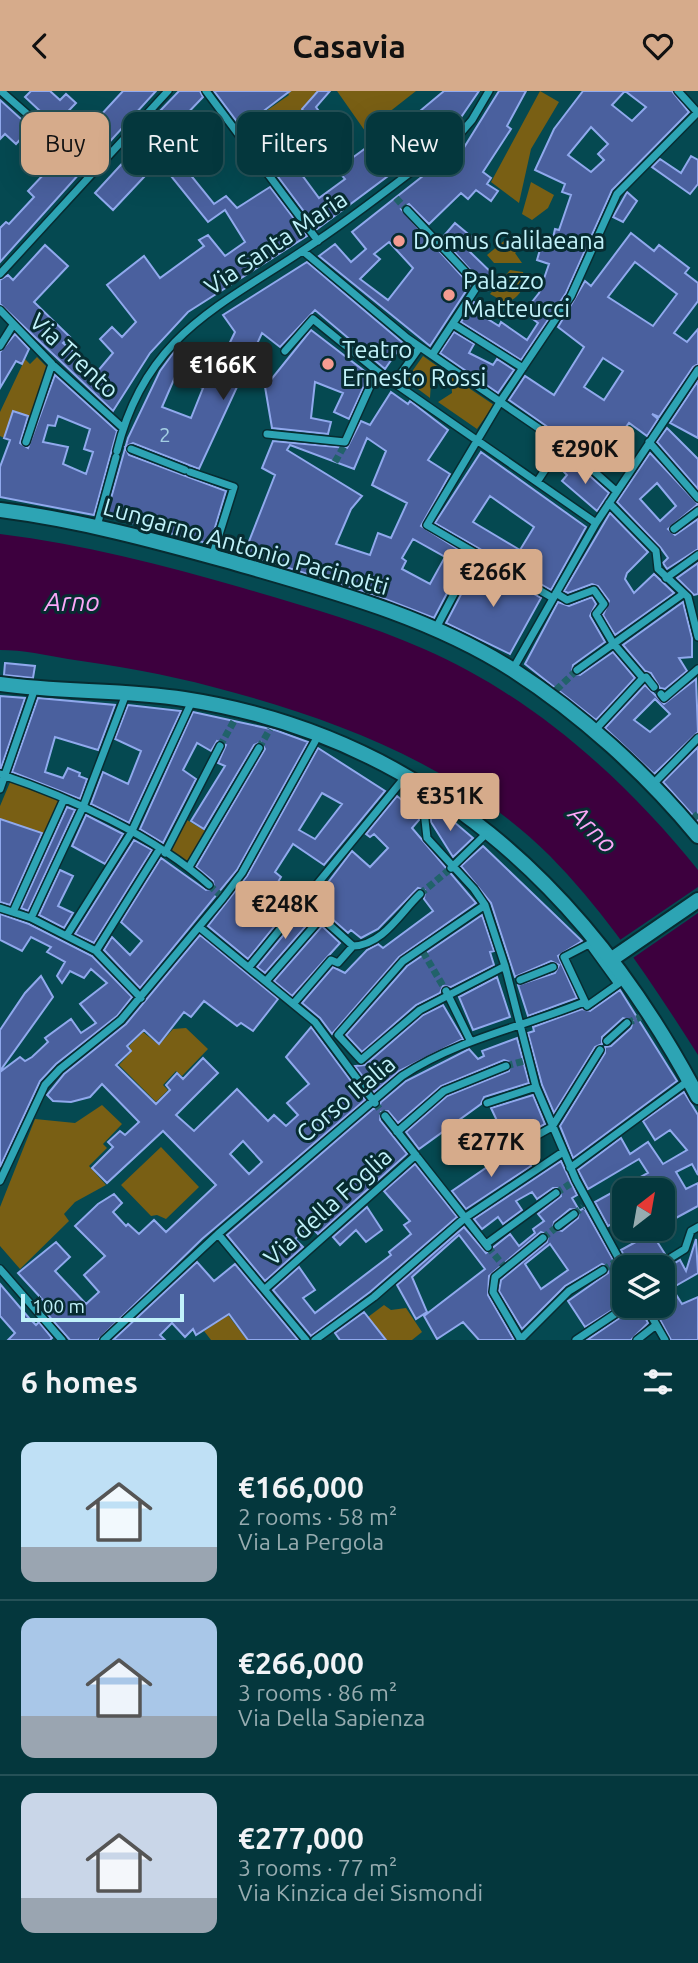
<!DOCTYPE html>
<html lang="en">
<head>
<meta charset="utf-8">
<style>
	body { margin:0; font-family:Ubuntu,sans-serif; background:#0d3f44; color:#f1f3f6; height:100vh; display:flex; flex-direction:column; font-size:26px; white-space:nowrap }
	* { box-sizing:border-box; margin:0 }
	p { font-size:23px; color:#97acb0 }
	.icon { flex:none; width:38px; height:38px; fill:none; stroke:currentColor; stroke-width:2; stroke-linecap:round; stroke-linejoin:round }
	.map { position:relative; height:1249px; overflow:hidden }
	.details { display:flex; flex-direction:column; background:#04373d; flex:1 }
	.details>* { flex:none }
	.hud { position:absolute; left:21px; top:21px; width:656px; height:63px; display:flex; gap:14px }
	.needle { width:46px; rotate:31deg }
	.fabs { position:absolute; left:612px; top:1087px; display:grid; gap:14px }
	.fabs a { display:grid; place-items:center; width:63px; height:63px; border-radius:14px; background:#04373d; box-shadow:0 7px 28px #0002,0 0 0 2px #255157; font-size:35px }
	.scale { position:absolute; left:21px; bottom:18px; width:163px; box-sizing:border-box; padding-left:7px; border:4px solid #c1f2fa; border-top:0; font-size:19px; line-height:24px; white-space:nowrap; color:#c1f2fa; -webkit-text-stroke:5px #072c31; paint-order:stroke }
	.price { position:absolute; translate:-50% -60px; padding:0 16px; border-radius:7px; background:#d6ab8b; color:#111; font-size:23px; line-height:46px; filter:drop-shadow(0 2px 4px #0008) }
	.price::after { content:''; position:absolute; left:50%; top:42px; width:21px; height:16px; margin-left:-10px; background:inherit; clip-path:polygon(0 0,100% 0,50% 100%) }
	.price.active { background:#222; color:#fff }
	ul { padding:0; list-style:none }
	li { display:flex; align-items:center; gap:21px; height:175px; padding:0 21px }
	li+li { border-top:2px solid #255157 }
	li span { display:grid; place-items:center; flex:none; width:196px; height:140px; border-radius:14px; color:#555 }
	li>.icon { margin-inline-start:auto }
	span .icon { width:84px; height:84px; fill:#fffc; stroke-width:1 }
	li b { font-size:30px }
	h2 { display:flex; justify-content:space-between; align-items:center; height:84px; padding:0 21px; font-size:30px }
	.chip { padding:0 24px; border-radius:14px; background:#04373d; box-shadow:0 7px 28px #0002,0 0 0 2px #255157; font-size:24px; line-height:63px }
	.chip.active { background:#d6ab8b; color:#111 }
	header { display:flex; justify-content:space-between; align-items:center; height:91px; padding:0 21px; background:#d6ab8b; color:#111; font-size:32px; font-weight:700 }
	.map>svg:first-child { display:block }
	.green { fill:#795f14 }
	.water { fill:#3d003e }
	.pier { fill:#054951 }
	.building { fill:#4a609e; stroke:#90a9ed; stroke-width:2; fill-rule:evenodd }
	.lines { fill:none; stroke-linecap:round; stroke-linejoin:round }
	.street-tunnel { stroke:#21626a; stroke-width:7; stroke-dasharray:7 3.5; stroke-linecap:butt }
	.street-casing { stroke:#072c31; stroke-width:10 }
	.secondary-casing { stroke:#072c31; stroke-width:18 }
	.street { stroke:#2da4b4; stroke-width:7 }
	.secondary { stroke:#2da4b4; stroke-width:14 }
	.poi-dot { fill:#f59c91; stroke:#072c31; stroke-width:2.5 }
	.labels { text-anchor:middle; stroke-width:6; stroke-linejoin:round; paint-order:stroke }
	.number-label { font-size:21px; fill:#a3cee3 }
	.poi-label { font-size:24px; fill:#c1f2fa; stroke:#072c31; text-anchor:start }
	.street-label { font-size:24px; fill:#c1f2fa; stroke:#072c31 }
	.water-label { font-size:26px; font-style:italic; fill:#fba7f8; stroke:#072c31 }
</style>
</head>
<body>
<header><svg class="icon" aria-label="back" viewBox="0 0 24 24"><path d="M15 5l-7 7 7 7"/></svg>Casavia<svg class="icon" aria-label="heart" viewBox="0 0 24 24"><path d="M12 20l-8-8c-3-5 5-10 8-4 3-6 11-1 8 4z"/></svg></header>
<div class="map">
<svg width="698" height="1249" viewBox="0 0 698 1249">
	<rect width="100%" height="100%" fill="#054951"/>
	<!-- green -->
	<path class="green" d="M287,0H330L316,16L282,39L266,20L289,4Z
		M337,0H416L365,40Z
		M540,0L559,11L531,58L519,112L491,91Z
		M531,91L554,104L548,117L532,129L522,123Z
		M505,149L518,159L515,162L522,172H494L487,164Z
		M510,179L523,181C528,195 519,207 506,212L490,203Z
		M423,265L447,282L431,290L430,307L406,289Z
		M37,266L47,276L32,327L13,320L4,347L0,345V321L25,268L30,273Z
		M451,285L494,314L477,338L438,311L452,302Z
		M11,689L61,709L46,744L0,728V715Z
		M187,729L207,741L189,771L170,760Z
		M186,937L208,958L182,985L176,980L163,994L168,999L156,1011L119,974L132,960L129,955L143,941L159,954L173,938Z
		M102,1014L122,1033L103,1053L107,1057L89,1075L106,1094L75,1111L64,1123L69,1130L20,1178L0,1155V1116L35,1028L75,1032Z
		M161,1056L199,1096L166,1128L157,1124L151,1125L121,1094Z
		M384,1214L391,1219L406,1217L422,1241L412,1249H387L368,1226Z
		M228,1224L247,1249H211L204,1240Z"/>
	<!-- water -->
	<path class="water" d="M0,443C83,453 163,474 243,497C304,515 365,532 424,558C532,605 625,688 698,779V964C654,895 608,824 550,765C458,674 336,628 213,596C165,583 117,575 68,568C46,564 23,559 0,559Z"/>
	<!-- pier -->
	<path class="pier" d="M698,796V822L630,869L617,851Z"/>
	<!-- building -->
	<path class="building" d="M31,0H50L60,9L66,3L76,12L55,34L25,6Z
		M123,0H156L93,69L75,52Z
		M179,0H200L203,6L181,29L197,44L176,66L214,113L226,105L237,117L270,96L307,145L188,221L150,262L113,320L0,213V189L8,184L13,189L45,154L68,175L34,211L70,246L63,252L97,281L113,262L100,248L112,236L122,246L136,231L107,194L144,165L160,187L204,155L199,149L208,144L225,165L245,151L225,119L208,131L159,70L113,119L95,102L141,52L135,46Z
		M214,0H290L257,25L260,28L256,32L268,49L305,23L302,18L318,0H330L316,16L335,43L327,50L348,70L381,46L384,50L444,0H479L455,35L317,138ZM311,48L345,88L319,107L288,65Z
		M499,0H526L507,35L511,38L483,81L491,87L487,93L498,100L491,110L476,99L468,108L461,102L429,133L409,113L401,118L470,194L430,255L319,165L335,153L351,171L366,158L352,141L447,66L455,71ZM389,151L413,177L388,209L360,188L380,168L374,163Z
		M583,0H625L612,14L632,30L646,16L625,0H672L689,21L612,99L566,202L521,269L461,231L474,211L482,215L478,222L499,235L501,231L527,249L538,232L524,221L539,202L549,173L537,169L544,145L553,147L555,138L559,139L571,104L562,101L565,93L535,79L554,38ZM591,36L608,53L598,63L604,69L591,81L568,64Z
		M0,9L31,37L16,53L5,43L0,48Z
		M61,65L80,82L0,171V137L6,131L9,133L34,106L28,100Z
		M691,65L698,69V93L690,103L652,76L660,68L681,82Z
		M627,101L637,110L623,131L613,126Z
		M455,132L479,152L470,161L498,188L488,199L442,147Z
		M631,142L654,160L659,154L689,177L685,182L698,192V210L674,242L687,251L698,238V273L693,276L659,326L652,323L658,328L647,345L629,332L597,375L572,353L509,309L525,285L554,304L584,256L558,236L585,190L591,195ZM635,171L677,203L653,235L608,206ZM603,267L623,280L604,309L584,296Z
		M307,171L403,252L385,278L315,219L280,256L262,242L199,378L133,352L125,356L129,364L226,400L210,453L106,425L128,347L160,280L174,261L178,258L219,274L235,241L223,224ZM175,286L203,297L191,327L162,316Z
		M311,239L367,282L364,295L349,328L334,321L343,302L315,291L311,327L331,331L328,343L272,337L265,296Z
		M454,241L474,253L469,262L493,274L497,268L514,279L498,302L440,262Z
		M15,243L29,258L22,273L16,270L0,297V261Z
		M55,284L117,340L94,424L0,406V376L10,349L4,347L13,320L28,325L20,352L28,357ZM58,325L90,338L84,358L93,361L86,383L63,373L68,356L43,351L48,334L55,335Z
		M698,290V347L670,332Z
		M391,301L408,313L410,310L448,339L428,369L450,383L421,435L467,464L434,527L380,506L244,463L275,384L262,377L273,350L347,357L361,330L370,334ZM367,347L386,360L372,394L407,412L391,447L378,442L370,464L336,453L351,418L362,405L287,359L290,354L354,378ZM413,448L445,466L430,493L402,478L406,470L402,467Z
		M667,337L698,368V398L657,351Z
		M481,361L586,436L551,499L435,432ZM490,405L534,436L520,459L473,431Z
		M650,362L698,413L668,438L675,444L698,428V458L667,478L663,472L668,467L660,456L617,411ZM657,392L676,415L660,430L640,408Z
		M573,370L609,402L597,420L562,390L567,384L564,381Z
		M610,422L648,461L627,482L625,488L634,502L654,483L674,502L615,544L603,524L609,510L598,495L592,493L568,502L564,500Z
		M478,471L541,507L510,563L446,532Z
		M698,472V503L694,504L677,487Z
		M592,506L596,513L590,525L605,551L573,574L572,582L580,584L613,561L635,587L596,629L525,573L558,511L569,515Z
		M683,511L692,547V566L679,567L687,580L665,598L660,597L651,582L645,580L623,554Z
		M5,572L35,575L33,587L4,584Z
		M696,588L698,641L654,683L605,637L645,594L664,613ZM655,608L670,623L650,641L634,629Z
		M0,605L25,607L1,677H0Z
		M38,607L115,614L98,659L55,646L45,681L63,687L68,677L80,682L79,685L87,688L80,708L12,681Z
		M128,614L181,620L129,732L91,713L103,681L128,693L141,660L115,648Z
		M193,621L275,639L308,651L237,779L140,897L104,859L112,846L130,864L142,850L121,831L161,767L206,799L214,797L213,790L196,776L265,658L261,651L254,654L204,738L191,730L225,675L218,672L226,654L217,650L211,660L197,652L183,679L196,688L163,752L140,738Z
		M698,656V730L663,691Z
		M318,657L385,700L324,774L293,753L275,781L281,786L278,791L298,807L289,817L270,802L258,821L274,836L248,868L208,835L247,785ZM322,702L342,713L315,748L299,739Z
		M397,705L418,722L419,729L412,737L476,812L399,866L332,943L320,927L302,912L333,876L345,882L367,859L378,853L383,857L433,820L424,808L425,799L418,797L378,838L361,847L351,839L348,842L313,811L352,760L370,776L388,757L374,743L370,746L366,743Z
		M67,716L75,719L28,820L21,817Z
		M440,719L473,747L453,766L431,731V724Z
		M86,724L123,743L105,773L72,755Z
		M0,728L42,742L10,814L0,811Z
		M134,749L152,759L94,852L75,843Z
		M483,755L582,850L558,865L577,907L528,925L518,894L555,882L559,874L551,870L515,886L491,812L461,775Z
		M60,779L73,785L58,815L73,822L64,837L39,824Z
		M304,819L313,827L265,882L257,876Z
		M0,823L29,833L92,865L132,906L117,925L56,973L40,990L0,1076V981L20,966L25,970L32,966L48,951L45,947L71,928L81,942L96,932L80,913L107,892L91,878L84,887L70,880L62,892L57,885L65,871L47,861L51,856L31,846L22,860L0,849Z
		M482,824L494,860L490,861L494,874L451,896L443,895L440,902L416,914L362,961L346,944L407,875Z
		M322,835L340,852L292,905L274,890Z
		M200,844L278,908L253,940L241,932L237,935L204,910L191,926L184,921L159,953L144,939L127,955L131,960L116,974L156,1013L170,999L166,994L177,982L183,988L203,967L218,982L176,1024L194,1040L237,998L268,1030L274,1024L286,1035L298,1024L287,1012L309,993L286,966L311,936L365,1009L202,1148L98,1249H70L47,1223L52,1219L18,1182L56,1151L70,1166L55,1180L86,1213L99,1201L84,1184L105,1165L75,1135L98,1113L114,1103L122,1112L113,1121L126,1135L128,1133L139,1143L154,1129L166,1141L216,1094L163,1040L107,1092L92,1077L113,1056L108,1051L120,1040L125,1044L139,1031L102,993L90,1006L71,1011L53,1010L47,1004L64,983L126,933ZM243,1050L262,1071L249,1083L230,1063Z
		M41,885L53,906L0,980V939L25,902Z
		M497,886L510,926L473,939L459,906Z
		M620,899L677,990L573,1067L560,1035L605,962V956L611,955L631,937L633,930L623,927L602,946V953L595,956L554,1022L542,994L528,942L534,940L533,936L582,918L590,920Z
		M443,914L463,948L399,980L374,1001L355,975L365,974L423,924Z
		M517,947L529,992L484,1006L481,1013L419,1058L406,1041L447,1005L509,980L510,971L504,969L441,995L398,1032L388,1020L381,1021L380,1029L407,1063L318,1143L311,1136L307,1137L295,1148L303,1156L265,1190L227,1144L373,1018L379,1016L381,1011L406,990L469,958L478,968L484,965L482,960Z
		M684,1001L698,1024V1084L692,1073L676,1081L686,1098L698,1092V1115L663,1134V1099H625V1125L608,1135L595,1111L648,1082L639,1068L588,1098L578,1079L621,1047L630,1063L648,1051L663,1073L687,1059L670,1039L655,1049L643,1030Z
		M533,1004L545,1033L508,1053L491,1017Z
		M522,1060L531,1075L466,1118L452,1100L502,1066Z
		M561,1070L577,1104L572,1107L579,1119L570,1118L554,1131L553,1138L562,1140L578,1127L579,1120L584,1117L625,1190V1211L585,1236L568,1210L608,1182V1176L602,1173L565,1195L522,1238L499,1200L501,1189L547,1151L548,1144L541,1141L489,1185L488,1204L514,1249H479L463,1231L437,1248L424,1225L485,1178L459,1144L412,1186L427,1221L416,1228L397,1194L464,1136L486,1162L510,1143L519,1155L535,1142L533,1138L544,1130L538,1123L561,1105L559,1097H553L537,1108L532,1101L516,1110L522,1119L503,1133L498,1126L482,1138L474,1128ZM550,1153L568,1179L541,1198L525,1173Z
		M415,1073L457,1126L370,1201L311,1245L273,1199L299,1176L315,1199L303,1207L315,1222L391,1164L389,1161L411,1143L404,1134L410,1130L384,1100Z
		M367,1116L382,1139L366,1151L356,1139L340,1154L333,1146Z
		M638,1138H649L665,1163L649,1176H630L621,1159L643,1147Z
		M696,1148L698,1182L672,1197L682,1213L698,1206V1249H671L652,1214H663V1179L680,1169L686,1180Z
		M197,1171L214,1190L235,1173L298,1249H248L229,1223L196,1244L193,1238L185,1246L172,1232L160,1244L165,1249H113Z
		M0,1193L29,1227L36,1234L39,1231L52,1247L50,1249H8L15,1242L0,1225Z
		M629,1214H639L648,1232L631,1249H587L627,1222Z
		M364,1221L386,1249H340L335,1242Z"/>
	<g class="lines">
		<!-- street-tunnel -->
		<path class="street-tunnel" d="M396,107L407,119
			M335,371L344,355
			M556,599L577,579
			M220,655L234,630
			M259,657L270,638
			M694,727L698,723
			M209,794L220,804
			M420,803L449,779
			M423,861L446,900
			M627,932L641,926
			M506,975L524,970
			M375,1012L385,1025
			M556,1102L570,1093
			M574,1123L583,1116
			M543,1147L558,1135
			M488,1156L503,1174
			M603,1179L615,1171"/>
		<defs>
			<path id="street" d="M1,0L93,81
				M206,0L318,150
				M678,0L698,22
				M407,119L478,194L432,264
				M303,160L407,247L569,358L616,400
				M0,183L168,0
				M0,219L52,273L123,337
				M453,233L523,277
				M0,255L13,234
				M285,260L313,228L377,280L596,432
				M394,292L420,256
				M267,343L345,351L377,280
				M26,351L52,273
				M649,351L698,407
				M131,358L185,379
				M117,360C146,240 226,213 317,150C366,117 412,80 459,44L472,29L489,0
				M190,381L234,396L212,466
				M537,391L562,353
				M609,412L656,460L658,478L688,506L698,546
				M97,435L116,366
				M674,438L698,420
				M666,487L698,464
				M556,502L567,509L594,499L604,513L596,523L613,552L643,587
				M553,507L427,434L500,311L571,205L617,103L698,21
				M435,539L475,463
				M513,578L596,432L698,279
				M577,579L683,503
				M661,603L664,607L698,578
				M593,641L643,587L646,586L654,596
				M0,683C69,706 155,745 209,794
				M657,689L698,647
				M413,690L409,698L423,711L427,747L474,798L485,814L505,875L536,996L576,1089L625,1179
				M0,698L35,597
				M165,762L220,655
				M189,776L259,657
				M451,777L488,741
				M305,812L353,855C383,854 400,822 420,803
				M485,814L403,870L338,944L361,969L420,919L505,875
				M0,817L31,827L96,860L141,907
				M13,821L64,708
				M31,827L83,716L126,603
				M199,836L315,931L375,1012
				M67,844L131,742L192,610
				M589,853L618,893L587,915L564,866Z
				M96,860L159,759
				M249,876L405,686
				M267,889L321,827
				M520,889L553,876
				M446,900L470,949
				M294,912L331,869L338,872L353,855
				M607,950L627,932
				M487,1012L536,996
				M385,1025L488,1156
				M397,1041L444,1000L506,975
				M511,1059L552,1036L600,959
				M570,1077L688,990
				M0,1090L45,994L60,978L121,929L223,807L242,782L318,645
				M558,1135L574,1123
				M218,1143L306,1249
				M486,1153L556,1102
				M656,1176L685,1158L691,1140L698,1136
				M0,1178L62,1249
				M265,1198L416,1064
				M645,1214L665,1249
				M104,1249L218,1143L402,985C458,948 523,936 584,911
				M315,1249L374,1206L466,1126L563,1061
				M520,1249L569,1200L603,1179
				M521,1249L493,1201L495,1186L543,1147
				M576,1249L624,1217
				M637,1249L656,1234"/>
			<path id="secondary" d="M0,419C79,429 156,450 232,471C328,499 429,525 513,579C581,623 646,682 698,745
				M0,593C61,602 123,598 184,608C424,645 588,798 698,1006
				M612,868L698,809"/>
		</defs>
		<!-- street casing -->
		<use href="#street" class="street-casing"/>
		<!-- secondary casing -->
		<use href="#secondary" class="secondary-casing"/>
		<!-- street -->
		<use href="#street" class="street"/>
		<!-- secondary -->
		<use href="#secondary" class="secondary"/>
	</g>
	<!-- markers -->
	<g class="poi-dot">
		<circle cx="399" cy="150" r="7"/>
		<circle cx="449" cy="204" r="7"/>
		<circle cx="328" cy="273" r="7"/>
	</g>
	<g class="labels">
		<!-- number labels -->
		<g class="number-label">
			<text x="165" y="351">2</text>
		</g>
		<!-- poi labels -->
		<g class="poi-label">
			<text x="413" y="158">Domus Galilaeana</text>
			<text x="463" y="198">Palazzo<tspan x="463" dy="28">Matteucci</tspan></text>
			<text x="342" y="267">Teatro<tspan x="342" dy="28">Ernesto Rossi</tspan></text>
		</g>
		<!-- street labels -->
		<g class="street-label">
			<text transform="translate(276 152) rotate(-34)" y="8">Via Santa Maria</text>
			<text transform="translate(74 265) rotate(43)" y="8">Via Trento</text>
			<text transform="translate(246 456) rotate(16)" y="8">Lungarno Antonio Pacinotti</text>
			<text transform="translate(346 1008) rotate(-40)" y="8">Corso Italia</text>
			<text transform="translate(328 1116) rotate(-42)" y="8">Via della Foglia</text>
		</g>
		<!-- water labels -->
		<g class="water-label">
			<text x="72" y="520">Arno</text>
			<text transform="translate(593 738) rotate(45)" y="9">Arno</text>
		</g>
	</g>
</svg>
<div class="fabs">
<a><svg class="needle" viewBox="-14 -14 28 28"><path d="M0-13l5 13h-10z" fill="#e53935"/><path d="M0 13l5-13h-10z" fill="#97acb0"/></svg></a>
<a><svg class="icon" aria-label="layers" viewBox="0 0 24 24"><path d="M12 4l9 5-9 5-9-5zM3 14l9 5 9-5"/></svg></a>
</div>
<div class="scale">100 m</div>
<b class="price active" style="left:223px;top:311px">€166K</b>
<b class="price" style="left:585px;top:395px">€290K</b>
<b class="price" style="left:493px;top:518px">€266K</b>
<b class="price" style="left:450px;top:742px">€351K</b>
<b class="price" style="left:285px;top:850px">€248K</b>
<b class="price" style="left:491px;top:1088px">€277K</b>
<div class="hud">
<a class="chip active">Buy</a>
<a class="chip">Rent</a>
<a class="chip">Filters</a>
<a class="chip">New</a>
</div>
</div>
<section class="details">
<h2>6 homes<svg class="icon" aria-label="filters" viewBox="0 0 24 24"><path d="M4 7h16M4 17h16"/><circle cx="9" cy="7" r="2"/><circle cx="15" cy="17" r="2"/></svg></h2>
<ul>
<li><span style="background:linear-gradient(#bfe0f5 75%,#9aa5b1 0)"><svg class="icon" aria-label="home" viewBox="0 0 24 24"><path d="M3 11l9-7 9 7M6 9v11h12V9"/></svg></span><div><b>€166,000</b><p>2 rooms · 58 m²</p><p>Via La Pergola</p></div></li>
<li><span style="background:linear-gradient(#a9c7e8 70%,#9aa5b1 0)"><svg class="icon" aria-label="home" viewBox="0 0 24 24"><path d="M3 11l9-7 9 7M6 9v11h12V9"/></svg></span><div><b>€266,000</b><p>3 rooms · 86 m²</p><p>Via Della Sapienza</p></div></li>
<li><span style="background:linear-gradient(#c9d6e8 75%,#9aa5b1 0)"><svg class="icon" aria-label="home" viewBox="0 0 24 24"><path d="M3 11l9-7 9 7M6 9v11h12V9"/></svg></span><div><b>€277,000</b><p>3 rooms · 77 m²</p><p>Via Kinzica dei Sismondi</p></div></li>
</ul>
</section>
</body>
</html>
